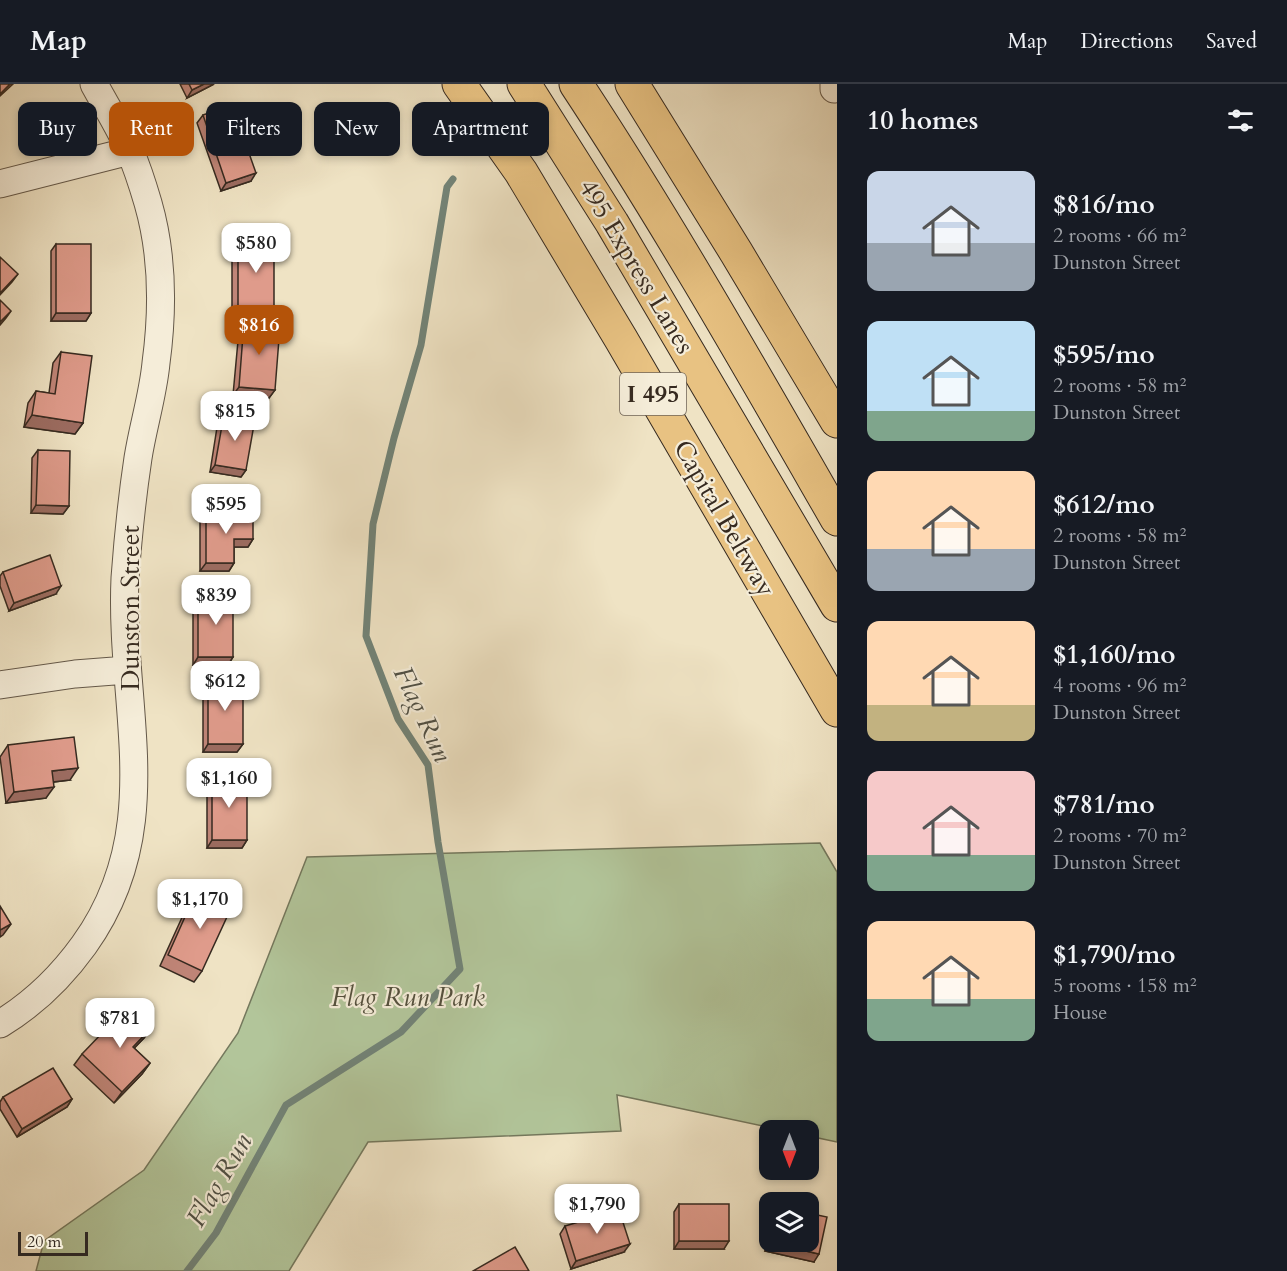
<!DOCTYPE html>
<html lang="en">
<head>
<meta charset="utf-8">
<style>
	body { margin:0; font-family:Cardo,serif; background:#20242c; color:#f1f3f6; height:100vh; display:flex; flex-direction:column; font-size:22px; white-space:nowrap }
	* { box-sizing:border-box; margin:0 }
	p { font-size:20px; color:#9ea1a6 }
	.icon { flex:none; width:33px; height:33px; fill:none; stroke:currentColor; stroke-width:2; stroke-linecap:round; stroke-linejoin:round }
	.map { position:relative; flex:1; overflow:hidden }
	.panel { display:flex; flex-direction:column; background:#171b24; width:450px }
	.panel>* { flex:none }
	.banner { position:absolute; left:18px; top:18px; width:570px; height:54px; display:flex; gap:12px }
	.needle { width:39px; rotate:180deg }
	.fabs { position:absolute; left:759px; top:1036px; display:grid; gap:12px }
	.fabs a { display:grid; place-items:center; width:60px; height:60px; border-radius:12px; background:#171b24; box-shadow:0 3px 9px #0003; font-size:30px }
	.scale { position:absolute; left:18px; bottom:15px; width:70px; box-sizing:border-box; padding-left:6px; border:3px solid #362a20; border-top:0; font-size:16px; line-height:21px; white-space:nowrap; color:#362a20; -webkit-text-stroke:4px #f5edd9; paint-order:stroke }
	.price { position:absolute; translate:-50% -51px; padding:0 14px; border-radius:12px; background:#fff; color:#222; font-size:20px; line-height:39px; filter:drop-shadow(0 2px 3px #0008) }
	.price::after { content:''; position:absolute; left:50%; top:36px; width:18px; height:14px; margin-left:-9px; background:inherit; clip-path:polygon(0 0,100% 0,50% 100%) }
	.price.selected { background:#b45309; color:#fff }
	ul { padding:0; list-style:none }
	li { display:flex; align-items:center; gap:18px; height:150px; padding:0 30px }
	li span { display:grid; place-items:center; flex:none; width:168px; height:120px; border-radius:12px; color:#555 }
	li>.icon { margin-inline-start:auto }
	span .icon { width:72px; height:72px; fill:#fffc; stroke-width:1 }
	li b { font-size:26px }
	h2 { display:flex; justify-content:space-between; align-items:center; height:72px; padding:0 30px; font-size:26px }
	.pill { padding:0 21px; border-radius:12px; background:#171b24; box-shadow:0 3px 9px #0003; font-size:21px; line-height:54px }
	.pill.selected { background:#b45309; color:#fff }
	header { display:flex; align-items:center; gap:36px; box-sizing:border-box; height:84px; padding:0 30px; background:#171b24; border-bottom:2px solid #363941 }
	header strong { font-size:28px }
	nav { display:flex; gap:33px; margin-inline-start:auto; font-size:21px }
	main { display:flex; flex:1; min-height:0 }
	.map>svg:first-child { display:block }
	.green { fill:#b2c59a; stroke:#74785d; stroke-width:1.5 }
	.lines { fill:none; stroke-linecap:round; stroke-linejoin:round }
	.stream { stroke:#728377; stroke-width:7 }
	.minor-casing { stroke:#645849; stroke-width:29 }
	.highway-casing { stroke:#362a20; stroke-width:35 }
	.minor { stroke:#f5edd9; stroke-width:27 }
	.highway { stroke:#e8c282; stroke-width:33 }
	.wall { fill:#c08578; stroke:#362a20; stroke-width:1.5 }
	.shaded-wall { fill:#9c6c61; stroke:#362a20; stroke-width:1.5 }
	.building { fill:#df9b8b; stroke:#362a20; stroke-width:1.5 }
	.labels { text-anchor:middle; stroke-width:4.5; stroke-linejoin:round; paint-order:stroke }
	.shield { fill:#f5edd9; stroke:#6f6458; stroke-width:1.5 }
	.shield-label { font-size:24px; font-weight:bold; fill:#362a20 }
	.street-label { font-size:26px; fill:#362a20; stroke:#f5edd9 }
	.park-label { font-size:26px; font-style:italic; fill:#55513e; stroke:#f5edd9 }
	.water-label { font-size:27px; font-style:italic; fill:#4f4f44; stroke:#f5edd9 }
</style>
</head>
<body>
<header>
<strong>Map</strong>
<nav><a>Map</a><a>Directions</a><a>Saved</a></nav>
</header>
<main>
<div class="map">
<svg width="837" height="1187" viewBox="0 0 837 1187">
	<rect width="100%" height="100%" fill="#efe3c4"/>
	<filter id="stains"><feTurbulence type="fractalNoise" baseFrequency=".00333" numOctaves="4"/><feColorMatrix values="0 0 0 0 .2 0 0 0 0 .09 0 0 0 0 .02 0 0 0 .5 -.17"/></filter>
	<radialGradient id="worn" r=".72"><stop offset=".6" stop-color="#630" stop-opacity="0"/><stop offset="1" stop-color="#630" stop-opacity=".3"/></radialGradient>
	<!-- green -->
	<path class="green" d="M820,759L837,788V1058L809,1052L808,1047H786L617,1011L621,1047L368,1058L289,1187H36L44,1157L144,1086L238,949L307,773Z"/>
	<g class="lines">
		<!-- stream -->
		<path class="stream" d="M187,1187L216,1149L286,1021L401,948L460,885L438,758L428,681L398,635L366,552L373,440L394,354L421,261L447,103L453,95"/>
		<defs>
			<path id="minor" d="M834,0V5L837,3
				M0,100L130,67
				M0,601L75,590L127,586
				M0,940C33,920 61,893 84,861C168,744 119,624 125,494C128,453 132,414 138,374C143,342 153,311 156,279C163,227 163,171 148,119C143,102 137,83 130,67C120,44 106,22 94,0"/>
			<path id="highway" d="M459,0L521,88L621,255L837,626
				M524,0L612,139L837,521
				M576,0C669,141 753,289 837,435
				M632,0L736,168L837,337"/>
		</defs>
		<!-- minor casing -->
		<use href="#minor" class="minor-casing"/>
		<!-- highway casing -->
		<use href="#highway" class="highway-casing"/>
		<!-- minor -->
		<use href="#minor" class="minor"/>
		<!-- highway -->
		<use href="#highway" class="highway"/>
	</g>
	<!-- wall -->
	<path class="wall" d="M180,0H214L187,14Z
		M203,31L251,97L221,107L197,39Z
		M238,158L274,222L268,229H232V166Z
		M56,160L91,229L86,237H51V167Z
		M244,238L275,306L269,314L233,311L239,246Z
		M61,268L83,339L75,350L24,343L28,319L36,307L49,309L53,279Z
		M224,330L246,386L241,393L210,388L218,337Z
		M38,366L69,422L63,430L31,429L32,374Z
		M206,429L253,455L248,463H234V479L229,487H200V437Z
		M3,488L56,510L9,527L0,502V492Z
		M198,511L233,573L228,581H193V518Z
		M208,597L243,660L237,668H203V605Z
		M8,661L70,696L54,698L46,714L6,719L0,673Z
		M212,694L247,756L242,764H207V702Z
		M197,806L202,887L194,898L160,882L189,818Z
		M152,943L144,954L134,964L150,979L142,990L114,1019L74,981L82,970Z
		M3,1013L72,1015L67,1023L17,1053L0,1025V1018Z
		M679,1120L724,1165H674V1128Z
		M565,1142L624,1168L571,1185L560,1150Z
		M770,1148V1158H808L814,1178L765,1167Z"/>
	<!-- shaded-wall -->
	<path class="shaded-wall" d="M10,0H13L0,12V10Z
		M204,0H214L187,14L192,6Z
		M256,89L251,97L221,107L226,99Z
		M18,190L12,198L0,211V209Z
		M238,222H274L268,229H232Z
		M11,227L6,234L0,241V238Z
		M56,229H91L86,237H51Z
		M239,303L275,306L269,314L233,311Z
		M32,331L83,339L75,350L24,343Z
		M215,381L246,386L241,393L210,388Z
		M36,421L69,422L63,430L31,429Z
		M234,455H253L248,463H229Z
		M206,479H234L229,487H200Z
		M61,502L56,510L9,527L14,519Z
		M198,573H233L228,581H193Z
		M208,660H243L237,668H203Z
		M78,684L70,696L44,699L52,687Z
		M54,703L46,714L6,719L14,708Z
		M212,756H247L242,764H207Z
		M11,840L3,851L0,853V846Z
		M152,943L144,954L125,974L133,963Z
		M150,979L142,990L114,1019L122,1008Z
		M72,1015L67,1023L17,1053L22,1045Z
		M679,1157H729L724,1165H674Z
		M771,1159L819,1170L814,1178L765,1167Z
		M630,1160L624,1168L571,1185L576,1177Z"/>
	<!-- building -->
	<path class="building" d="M0,0H10L0,10Z
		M189,0H204L192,6Z
		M232,21L256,89L226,99L203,31Z
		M238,158H274V222H238Z
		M56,160H91V229H56Z
		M0,173L18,190L0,209Z
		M0,216L11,227L0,238Z
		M244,238L280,242L275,306L239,303Z
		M61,268L92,272L83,339L32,331L36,307L55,310Z
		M224,330L255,335L246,386L215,381Z
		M38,366L70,367L69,422L36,421Z
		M206,429H253V455H234V479H206Z
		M50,471L61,502L14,519L3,488Z
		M198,511H233V573H198Z
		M208,597H243V660H208Z
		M74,653L78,684L52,687L54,703L14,708L8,661Z
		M212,694H247V756H212Z
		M197,806L232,822L202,887L168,871Z
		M0,822L11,840L0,846Z
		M129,921L152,943L133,963L150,979L122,1008L82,970Z
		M53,984L72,1015L22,1045L3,1013Z
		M679,1120H729V1157H679Z
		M619,1126L630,1160L576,1177L565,1142Z
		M808,1129L827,1133L819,1170L771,1159V1158H808Z
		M515,1163L529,1187H473Z"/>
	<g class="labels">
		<!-- shield labels -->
		<rect class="shield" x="620" y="289" width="66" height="42" rx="4.5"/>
		<g class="shield-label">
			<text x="653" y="318">I 495</text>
		</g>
		<!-- street labels -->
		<g class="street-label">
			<text transform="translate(637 182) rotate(59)" y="9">495 Express Lanes</text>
			<text transform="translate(725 434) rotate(60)" y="9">Capital Beltway</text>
			<text transform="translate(130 524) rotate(-90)" y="9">Dunston Street</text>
		</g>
		<!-- park labels -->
		<g class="park-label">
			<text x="408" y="922">Flag Run Park</text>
		</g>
		<!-- water labels -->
		<g class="water-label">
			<text transform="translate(423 630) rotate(65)" y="9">Flag Run</text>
			<text transform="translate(219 1096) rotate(-60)" y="9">Flag Run</text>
		</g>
	</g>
	<rect width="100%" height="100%" filter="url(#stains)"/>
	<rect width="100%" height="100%" fill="url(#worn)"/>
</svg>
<div class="fabs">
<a><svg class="needle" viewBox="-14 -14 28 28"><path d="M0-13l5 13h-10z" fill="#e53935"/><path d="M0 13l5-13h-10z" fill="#9ea1a6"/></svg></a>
<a><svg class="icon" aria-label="layers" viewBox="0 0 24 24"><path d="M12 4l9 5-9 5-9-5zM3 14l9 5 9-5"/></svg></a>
</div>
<div class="scale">20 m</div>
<b class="price" style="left:256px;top:190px">$580</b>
<b class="price selected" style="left:259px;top:272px">$816</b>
<b class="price" style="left:235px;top:358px">$815</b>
<b class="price" style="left:226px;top:451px">$595</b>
<b class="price" style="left:216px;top:542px">$839</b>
<b class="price" style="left:225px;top:628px">$612</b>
<b class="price" style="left:229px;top:725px">$1,160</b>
<b class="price" style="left:200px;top:846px">$1,170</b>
<b class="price" style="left:120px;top:965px">$781</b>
<b class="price" style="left:597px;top:1151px">$1,790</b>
<div class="banner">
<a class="pill">Buy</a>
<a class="pill selected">Rent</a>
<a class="pill">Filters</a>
<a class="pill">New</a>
<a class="pill">Apartment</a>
</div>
</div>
<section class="panel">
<h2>10 homes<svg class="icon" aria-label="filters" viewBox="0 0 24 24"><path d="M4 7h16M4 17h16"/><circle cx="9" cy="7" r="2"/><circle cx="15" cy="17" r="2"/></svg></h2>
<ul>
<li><span style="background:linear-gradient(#c9d6e8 60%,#9aa5b1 0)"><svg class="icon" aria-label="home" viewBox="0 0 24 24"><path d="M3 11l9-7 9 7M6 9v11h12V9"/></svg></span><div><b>$816/mo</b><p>2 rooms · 66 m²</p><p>Dunston Street</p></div></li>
<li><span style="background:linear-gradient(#bfe0f5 75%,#7fa58c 0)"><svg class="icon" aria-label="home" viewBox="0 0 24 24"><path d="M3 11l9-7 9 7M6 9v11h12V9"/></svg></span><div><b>$595/mo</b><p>2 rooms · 58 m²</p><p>Dunston Street</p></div></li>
<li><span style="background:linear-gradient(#ffd9b3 65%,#9aa5b1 0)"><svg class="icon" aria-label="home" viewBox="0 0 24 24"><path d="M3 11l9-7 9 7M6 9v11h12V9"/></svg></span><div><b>$612/mo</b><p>2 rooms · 58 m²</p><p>Dunston Street</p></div></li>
<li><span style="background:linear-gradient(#ffd9b3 70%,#c2b280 0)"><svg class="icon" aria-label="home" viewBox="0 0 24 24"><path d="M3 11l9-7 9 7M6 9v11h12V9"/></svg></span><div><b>$1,160/mo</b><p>4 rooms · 96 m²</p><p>Dunston Street</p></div></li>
<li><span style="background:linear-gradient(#f6c9c9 70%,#7fa58c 0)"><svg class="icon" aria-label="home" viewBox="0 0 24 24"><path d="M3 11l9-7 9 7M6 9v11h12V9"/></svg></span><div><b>$781/mo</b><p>2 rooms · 70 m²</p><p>Dunston Street</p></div></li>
<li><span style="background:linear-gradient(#ffd9b3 65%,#7fa58c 0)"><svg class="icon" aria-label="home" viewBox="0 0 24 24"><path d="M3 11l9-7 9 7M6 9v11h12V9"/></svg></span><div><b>$1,790/mo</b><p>5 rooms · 158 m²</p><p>House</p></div></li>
</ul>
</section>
</main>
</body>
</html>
